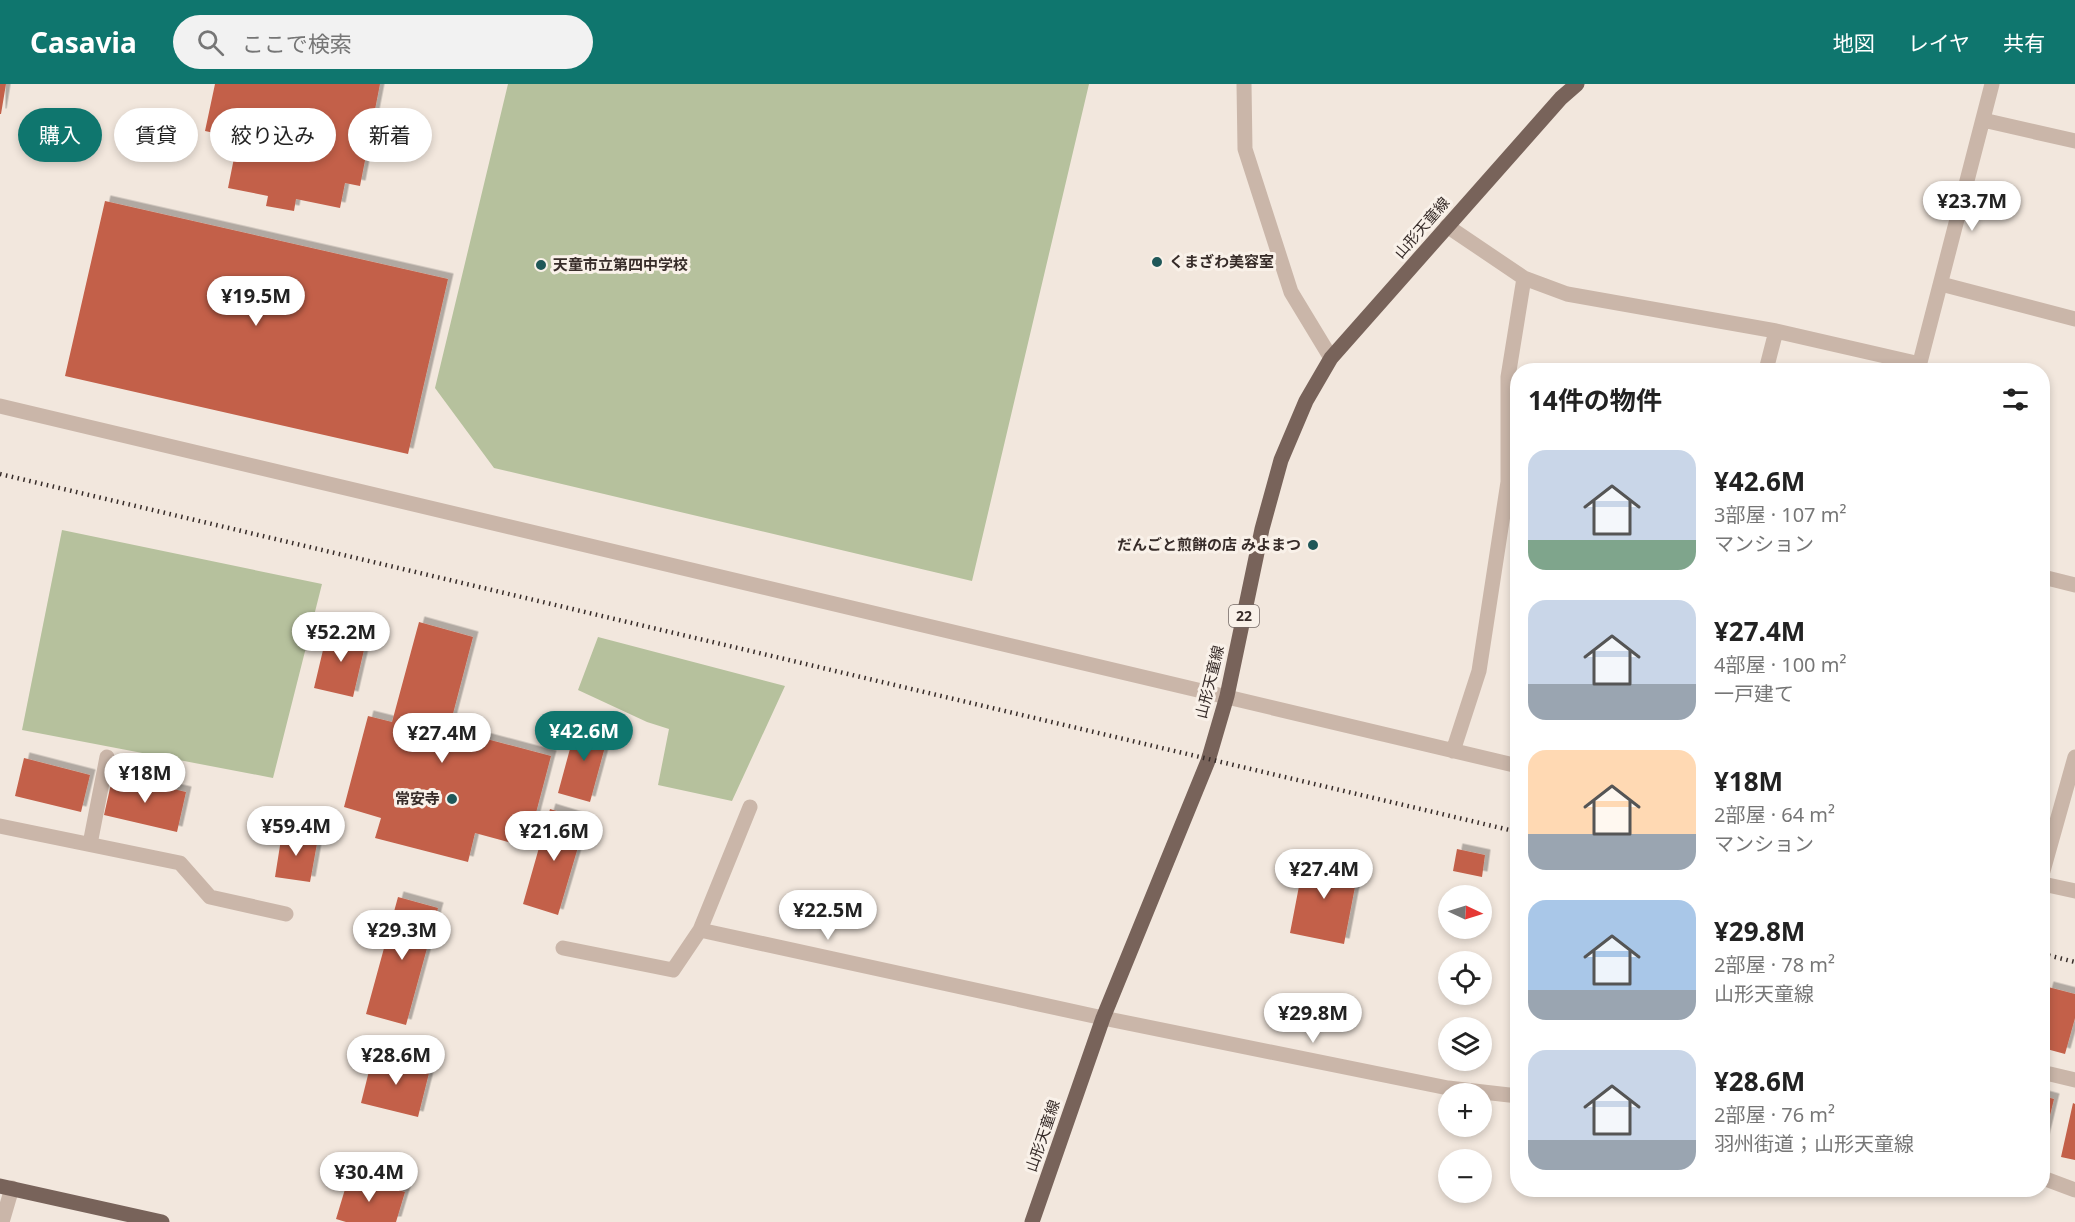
<!DOCTYPE html>
<html lang="ja">
<head>
<meta charset="utf-8">
<style>
	body { margin:0; font-family:"Noto Sans","Noto Sans JP",sans-serif; background:#f2f2f2; color:#222; height:100vh; display:flex; flex-direction:column; font-size:22px; white-space:nowrap }
	* { box-sizing:border-box; margin:0 }
	p { font-size:20px; color:#767676 }
	.icon { flex:none; width:33px; height:33px; fill:none; stroke:currentColor; stroke-width:2; stroke-linecap:round; stroke-linejoin:round }
	.map { position:relative; flex:1; overflow:hidden }
	.details { position:absolute; left:1510px; top:279px; width:540px; height:834px; display:flex; flex-direction:column; background:#fff; border-radius:24px; box-shadow:0 3px 9px #0003 }
	.details>* { flex:none }
	.guide { position:absolute; left:18px; top:24px; width:570px; height:54px; display:flex; gap:12px }
	.needle { width:39px; rotate:94deg }
	.fabs { position:absolute; left:1438px; top:801px; display:grid; gap:12px }
	.fabs a { display:grid; place-items:center; width:54px; height:54px; border-radius:50%; background:#fff; box-shadow:0 3px 9px #0003; font-size:30px }
	.price { position:absolute; translate:-50% -51px; padding:0 14px; border-radius:21px; background:#fff; color:#222; font-size:20px; line-height:39px; filter:drop-shadow(0 2px 3px #0008) }
	.price::after { content:''; position:absolute; left:50%; top:36px; width:18px; height:14px; margin-left:-9px; background:inherit; clip-path:polygon(0 0,100% 0,50% 100%) }
	.price.selected { background:#0f766e; color:#fff }
	ul { padding:0; list-style:none }
	li { display:flex; align-items:center; gap:18px; height:150px; padding:0 18px }
	li span { display:grid; place-items:center; flex:none; width:168px; height:120px; border-radius:18px; color:#555 }
	li>.icon { margin-inline-start:auto }
	span .icon { width:72px; height:72px; fill:#fffc; stroke-width:1 }
	li b { font-size:26px }
	h2 { display:flex; justify-content:space-between; align-items:center; height:72px; padding:0 18px; font-size:26px }
	.tag { padding:0 21px; border-radius:27px; background:#fff; box-shadow:0 3px 9px #0003; font-size:21px; line-height:54px }
	.tag.selected { background:#0f766e; color:#fff }
	header { display:flex; align-items:center; gap:36px; box-sizing:border-box; height:84px; padding:0 30px; background:#0f766e; color:#fff }
	header strong { font-size:28px }
	nav { display:flex; gap:33px; margin-inline-start:auto; font-size:21px }
	.search { width:420px; height:54px; background:#f2f2f2; display:flex; align-items:center; gap:15px; box-sizing:border-box; padding:0 21px; border-radius:33px; color:#767676; font-size:22px }
	.map>svg:first-child { display:block }
	.green { fill:#b6c19d }
	.building { fill:#c36049; filter:url(#shadow) }
	.lines { fill:none; stroke-linecap:round; stroke-linejoin:round }
	.minor { stroke:#cab6a9; stroke-width:15 }
	.major { stroke:#78635a; stroke-width:15 }
	.rail { stroke:#372c29; stroke-width:4.5; stroke-dasharray:1.5 4.5; stroke-linecap:butt }
	.poi-dot { fill:#1f5758; stroke:#f9f1e9; stroke-width:2 }
	.labels { text-anchor:middle; stroke-width:6; stroke-linejoin:round; paint-order:stroke }
	.shield { fill:#f9f1e9; stroke:#716763; stroke-width:1.5 }
	.shield-label { font-size:14px; font-weight:bold; fill:#372c29 }
	.street-label { font-size:15px; fill:#372c29; stroke:#f9f1e9 }
	.poi-label { font-size:15px; font-weight:bold; fill:#372c29; stroke:#f9f1e9; text-anchor:start }
</style>
</head>
<body>
<header>
<strong>Casavia</strong>
<div class="search"><svg class="icon" aria-label="search" viewBox="0 0 24 24"><circle cx="10" cy="10" r="6"/><path d="M15 15l6 6"/></svg>ここで検索</div>
<nav><a>地図</a><a>レイヤ</a><a>共有</a></nav>
</header>
<div class="map">
<svg width="2075" height="1138" viewBox="0 0 2075 1138">
	<defs>
		<filter id="shadow"><feDropShadow dx="5.5" dy="-5.5" stdDeviation="0" flood-color="#0004"/></filter>
	</defs>
	<rect width="100%" height="100%" fill="#f2e7dd"/>
	<!-- green -->
	<path class="green" d="M508,0H1089L972,497L494,384L435,304Z
		M62,446L322,500L273,694L22,646Z
		M598,553L785,602L732,717L658,701L669,645L647,638L578,606Z"/>
	<!-- building -->
	<path class="building" d="M0,0H6L1,30H0Z
		M215,0H380L360,102L345,99L340,124L296,115L294,127L266,122L268,112L228,104L238,54L205,47Z
		M105,117L448,195L408,370L65,292Z
		M419,538L473,553L449,645L551,672L527,763L475,749L468,778L375,754L381,734L344,723L368,632L392,638Z
		M328,545L367,553L353,613L314,604Z
		M577,639L609,648L590,718L558,709Z
		M24,674L90,691L81,728L15,712Z
		M113,691L186,708L177,748L104,731Z
		M550,725L586,736L558,831L523,820Z
		M282,749L318,754L310,798L275,793Z
		M1457,765L1485,771L1482,793L1453,787Z
		M1305,771L1359,782L1344,860L1290,849Z
		M398,813L438,824L406,941L366,930Z
		M2048,903L2075,910V934L2065,970L2043,964V923Z
		M373,971L430,985L418,1033L361,1019Z
		M2043,1012L2054,1015L2044,1056H2043Z
		M2073,1019L2075,1020V1076L2061,1073Z
		M349,1092L405,1108L396,1138H346L336,1135Z"/>
	<g class="lines">
		<!-- minor -->
		<path class="minor" d="M1244,0L1245,65L1291,208L1331,274
			M1983,36L2075,57
			M1447,142L1524,194L1567,210L1776,247L1920,280
			M1941,200L2075,235
			M1766,286L1776,247
			M1918,286L1992,0
			M0,322L1518,682
			M2043,493L2075,501
			M1453,667L1479,587L1508,398V293L1524,194
			M0,742L180,779L210,813L286,830
			M90,760L107,673
			M2043,787L2075,673
			M2043,800L2075,807
			M700,846L750,723
			M563,864L673,886L700,846L1103,934L1448,1004L1518,1012
			M2050,990L2075,996
			M2043,1094L2075,1106
			M2,1138L12,1104"/>
		<!-- major -->
		<path class="major" d="M0,1102L162,1138
			M1032,1138L1103,934L1208,677L1227,612L1262,445L1281,376L1306,317L1331,274L1561,14L1577,0"/>
		<!-- rail -->
		<path class="rail" d="M0,390L1518,748
			M2043,870L2075,878"/>
	</g>
	<!-- markers -->
	<g class="poi-dot">
		<circle cx="1157" cy="178" r="6"/>
		<circle cx="541" cy="181" r="6"/>
		<circle cx="1313" cy="461" r="6"/>
		<circle cx="452" cy="715" r="6"/>
	</g>
	<g class="labels">
		<!-- shield labels -->
		<rect class="shield" x="1229" y="521" width="30" height="22" rx="4.5"/>
		<g class="shield-label">
			<text x="1244" y="537">22</text>
		</g>
		<!-- street labels -->
		<g class="street-label">
			<text transform="translate(1422 144) rotate(-49)" y="5">山形天童線</text>
			<text transform="translate(1210 598) rotate(-76)" y="5">山形天童線</text>
			<text transform="translate(1043 1052) rotate(-71)" y="5">山形天童線</text>
		</g>
		<!-- poi labels -->
		<g class="poi-label">
			<text x="1169" y="183">くまざわ美容室</text>
			<text x="553" y="186">天童市立第四中学校</text>
			<text x="1301" y="466" text-anchor="end">だんごと煎餅の店 みよまつ</text>
			<text x="440" y="720" text-anchor="end">常安寺</text>
		</g>
	</g>
</svg>
<div class="fabs">
<a><svg class="needle" viewBox="-14 -14 28 28"><path d="M0-13l5 13h-10z" fill="#e53935"/><path d="M0 13l5-13h-10z" fill="#767676"/></svg></a>
<a><svg class="icon" aria-label="locate" viewBox="0 0 24 24"><circle cx="12" cy="12" r="6"/><path d="M12 2v4M12 18v4M2 12h4M18 12h4"/></svg></a>
<a><svg class="icon" aria-label="layers" viewBox="0 0 24 24"><path d="M12 4l9 5-9 5-9-5zM3 14l9 5 9-5"/></svg></a>
<a>+</a>
<a>−</a>
</div>
<b class="price" style="left:1972px;top:148px">¥23.7M</b>
<b class="price" style="left:256px;top:243px">¥19.5M</b>
<b class="price" style="left:341px;top:579px">¥52.2M</b>
<b class="price selected" style="left:584px;top:678px">¥42.6M</b>
<b class="price" style="left:442px;top:680px">¥27.4M</b>
<b class="price" style="left:145px;top:720px">¥18M</b>
<b class="price" style="left:296px;top:773px">¥59.4M</b>
<b class="price" style="left:554px;top:778px">¥21.6M</b>
<b class="price" style="left:1324px;top:816px">¥27.4M</b>
<b class="price" style="left:828px;top:857px">¥22.5M</b>
<b class="price" style="left:402px;top:877px">¥29.3M</b>
<b class="price" style="left:1313px;top:960px">¥29.8M</b>
<b class="price" style="left:396px;top:1002px">¥28.6M</b>
<b class="price" style="left:369px;top:1119px">¥30.4M</b>
<div class="guide">
<a class="tag selected">購入</a>
<a class="tag">賃貸</a>
<a class="tag">絞り込み</a>
<a class="tag">新着</a>
</div>
<section class="details">
<h2>14件の物件<svg class="icon" aria-label="filters" viewBox="0 0 24 24"><path d="M4 7h16M4 17h16"/><circle cx="9" cy="7" r="2"/><circle cx="15" cy="17" r="2"/></svg></h2>
<ul>
<li><span style="background:linear-gradient(#c9d6e8 75%,#7fa58c 0)"><svg class="icon" aria-label="home" viewBox="0 0 24 24"><path d="M3 11l9-7 9 7M6 9v11h12V9"/></svg></span><div><b>¥42.6M</b><p>3部屋 · 107 m²</p><p>マンション</p></div></li>
<li><span style="background:linear-gradient(#c9d6e8 70%,#9aa5b1 0)"><svg class="icon" aria-label="home" viewBox="0 0 24 24"><path d="M3 11l9-7 9 7M6 9v11h12V9"/></svg></span><div><b>¥27.4M</b><p>4部屋 · 100 m²</p><p>一戸建て</p></div></li>
<li><span style="background:linear-gradient(#ffd9b3 70%,#9aa5b1 0)"><svg class="icon" aria-label="home" viewBox="0 0 24 24"><path d="M3 11l9-7 9 7M6 9v11h12V9"/></svg></span><div><b>¥18M</b><p>2部屋 · 64 m²</p><p>マンション</p></div></li>
<li><span style="background:linear-gradient(#a9c7e8 75%,#9aa5b1 0)"><svg class="icon" aria-label="home" viewBox="0 0 24 24"><path d="M3 11l9-7 9 7M6 9v11h12V9"/></svg></span><div><b>¥29.8M</b><p>2部屋 · 78 m²</p><p>山形天童線</p></div></li>
<li><span style="background:linear-gradient(#c9d6e8 75%,#9aa5b1 0)"><svg class="icon" aria-label="home" viewBox="0 0 24 24"><path d="M3 11l9-7 9 7M6 9v11h12V9"/></svg></span><div><b>¥28.6M</b><p>2部屋 · 76 m²</p><p>羽州街道；山形天童線</p></div></li>
</ul>
</section>
</div>
</body>
</html>
